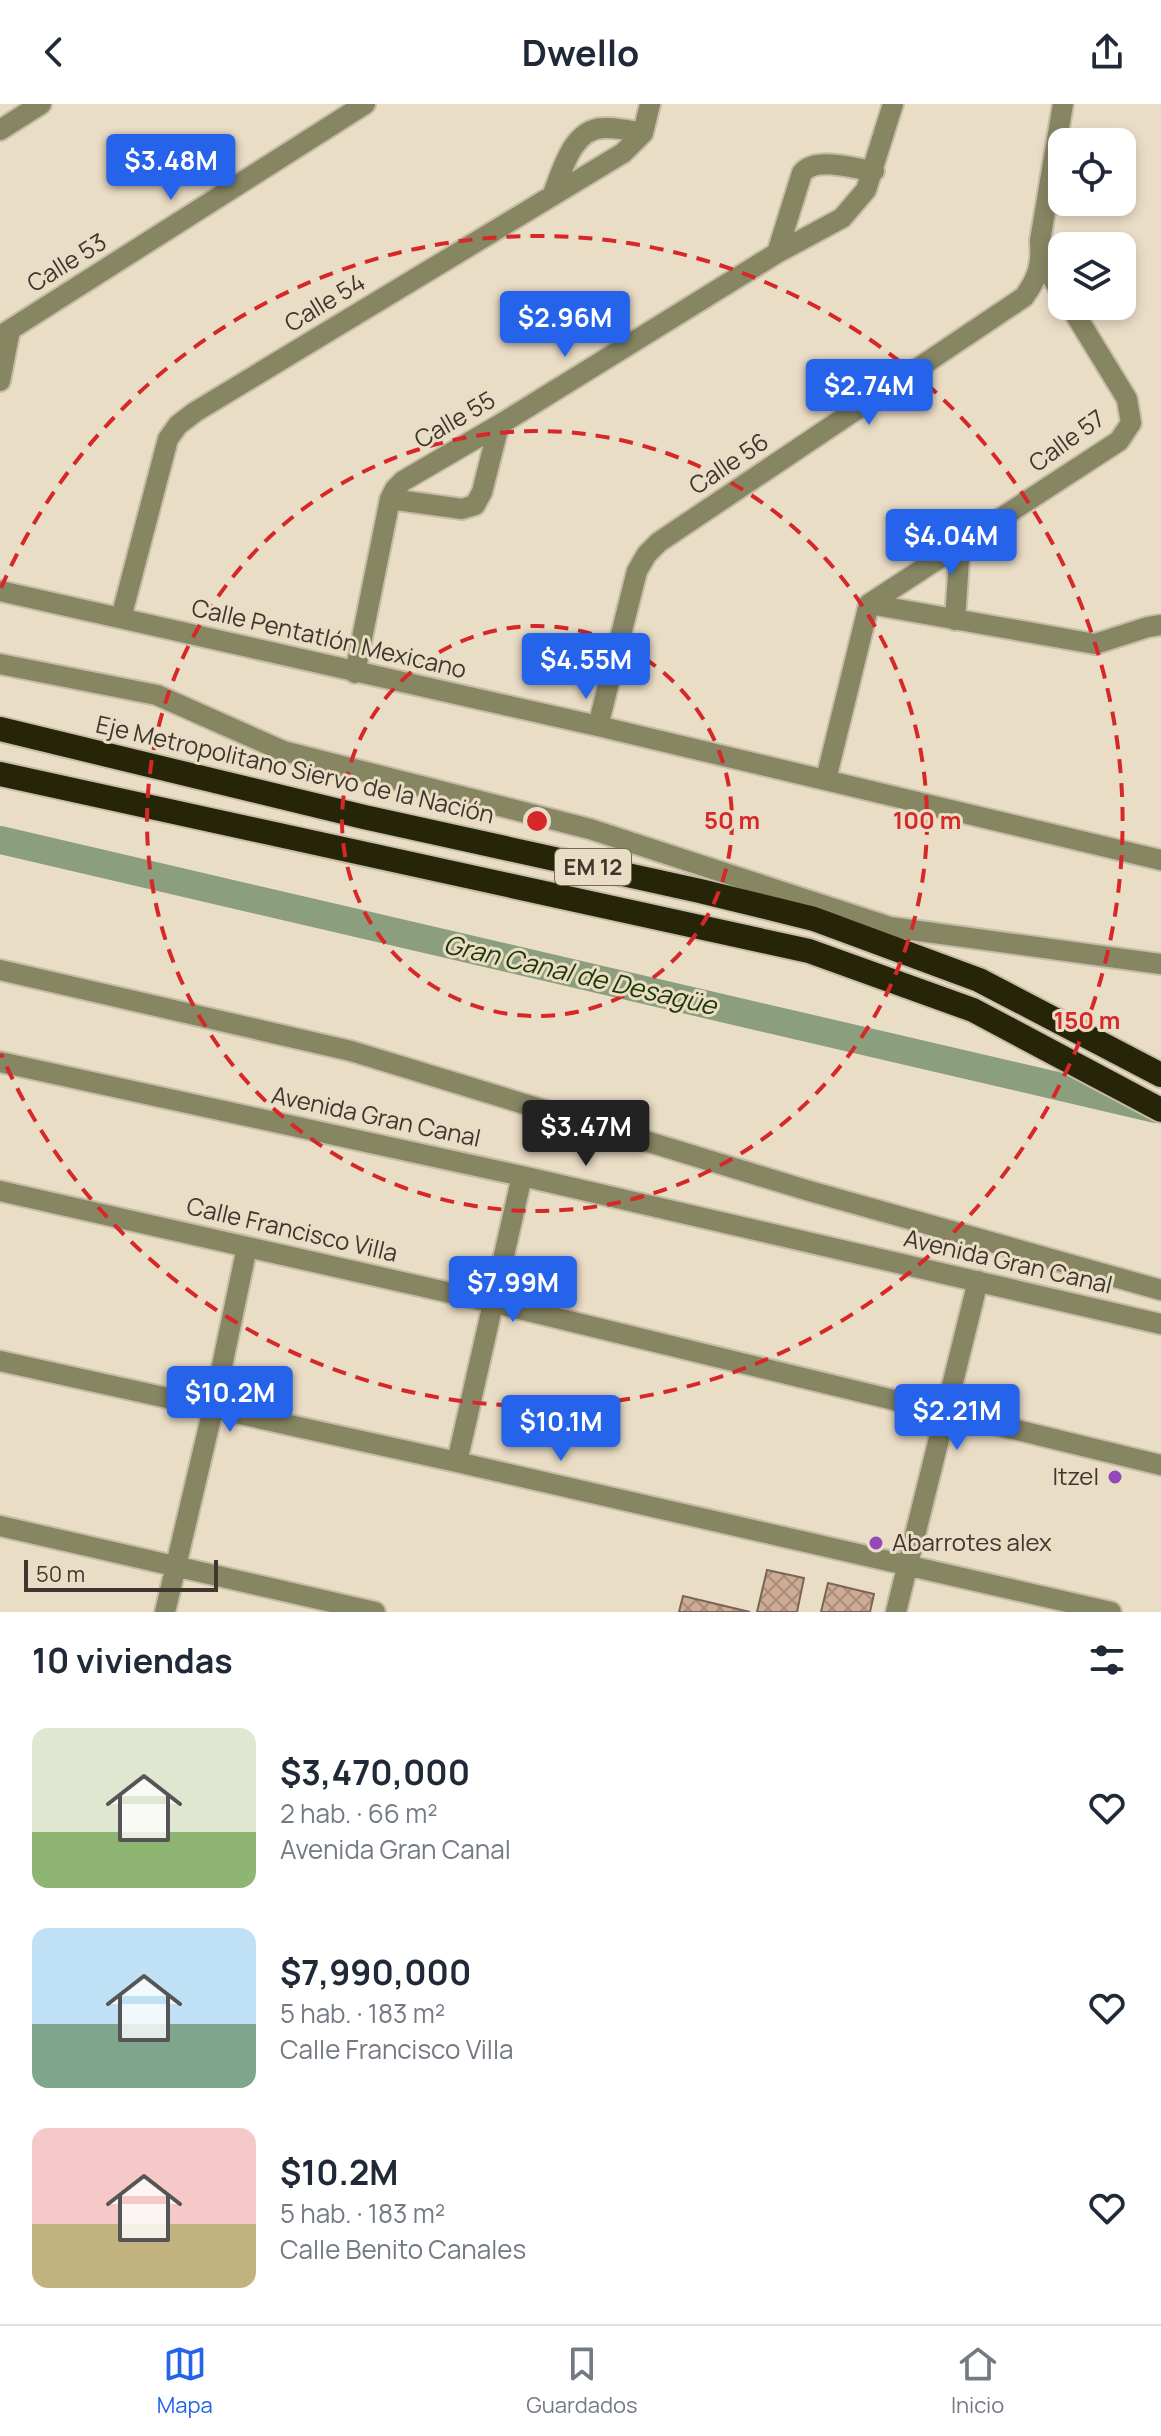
<!DOCTYPE html>
<html lang="es">
<head>
<meta charset="utf-8">
<style>
	body { margin:0; font-family:Manrope,sans-serif; background:#f6f6f7; color:#1f2937; height:100vh; display:flex; flex-direction:column; font-size:30px; white-space:nowrap }
	* { box-sizing:border-box; margin:0 }
	p { font-size:26px; color:#747a83 }
	.icon { flex:none; width:44px; height:44px; fill:none; stroke:currentColor; stroke-width:2; stroke-linecap:round; stroke-linejoin:round }
	.map { position:relative; height:1508px; overflow:hidden }
	.drawer { display:flex; flex-direction:column; background:#fff; flex:1 }
	.drawer>* { flex:none }
	.controls { position:absolute; left:1048px; top:24px; display:grid; gap:16px }
	.controls a { display:grid; place-items:center; width:88px; height:88px; border-radius:16px; background:#fff; box-shadow:0 4px 12px #0003; font-size:40px }
	.scale { position:absolute; left:24px; bottom:20px; width:194px; box-sizing:border-box; padding-left:8px; border:4px solid #3d372e; border-top:0; font-size:22px; line-height:28px; white-space:nowrap; color:#3d372e; -webkit-text-stroke:6px #eaddc6; paint-order:stroke }
	.price { position:absolute; translate:-50% -68px; padding:0 18px; border-radius:8px; background:#2563eb; color:#fff; font-size:26px; line-height:52px; filter:drop-shadow(0 2px 4px #0008) }
	.price::after { content:''; position:absolute; left:50%; top:48px; width:24px; height:18px; margin-left:-12px; background:inherit; clip-path:polygon(0 0,100% 0,50% 100%) }
	.price.on { background:#222; color:#fff }
	ul { padding:0; list-style:none }
	li { display:flex; align-items:center; gap:24px; height:200px; padding:0 32px }
	li span { display:grid; place-items:center; flex:none; width:224px; height:160px; border-radius:16px; color:#555 }
	li>.icon { margin-inline-start:auto }
	span .icon { width:96px; height:96px; fill:#fffc; stroke-width:1 }
	li b { font-size:34px }
	h2 { display:flex; justify-content:space-between; align-items:center; height:96px; padding:0 32px; font-size:34px }
	header { display:flex; justify-content:space-between; align-items:center; height:104px; padding:0 32px; background:#fff; font-size:36px; font-weight:700 }
	.dock { display:flex; justify-content:space-around; align-items:center; height:112px; border-top:2px solid #e0e1e3; background:#fff; font-size:22px; color:#747a83 }
	.dock a { display:grid; justify-items:center; gap:4px }
	.dock .on { color:#2563eb }
	.map>svg:first-child { display:block }
	.lines { fill:none; stroke-linecap:round; stroke-linejoin:round }
	.canal { stroke:#8b9e7e; stroke-width:28 }
	.building { fill:url(#building-cross-hatch); stroke:#796456; stroke-width:2 }
	.minor-casing { stroke:#c7bca8; stroke-width:24 }
	.highway-casing { stroke:#c7bca8; stroke-width:28 }
	.minor { stroke:#878663; stroke-width:20 }
	.highway { stroke:#262508; stroke-width:24 }
	.ring { fill:none; stroke:#d62828; stroke-width:4; stroke-dasharray:14 10 }
	.poi-dot { fill:#9448b9; stroke:#eaddc6; stroke-width:3 }
	.labels { text-anchor:middle; stroke-width:6; stroke-linejoin:round; paint-order:stroke }
	.shield { fill:#eaddc6; stroke:#71695c; stroke-width:2 }
	.shield-label { font-size:22px; font-weight:bold; fill:#3d372e }
	.street-label { font-size:24px; fill:#3d372e; stroke:#eaddc6 }
	.poi-label { font-size:24px; fill:#3d372e; stroke:#eaddc6; text-anchor:end }
	.water-label { font-size:26px; font-style:italic; fill:#1f3905; stroke:#eaddc6 }
	.centre { fill:#d62828; stroke:#eaddc6; stroke-width:4 }
	.ring-label { font-size:24px; text-anchor:middle; font-weight:bold; fill:#d62828; stroke:#eaddc6; stroke-width:6; stroke-linejoin:round; paint-order:stroke }
</style>
</head>
<body>
<header><svg class="icon" aria-label="back" viewBox="0 0 24 24"><path d="M15 5l-7 7 7 7"/></svg>Dwello<svg class="icon" aria-label="share" viewBox="0 0 24 24"><path d="M12 15V3M7 8l5-5 5 5M5 13v7h14v-7"/></svg></header>
<div class="map">
<svg width="1161" height="1508" viewBox="0 0 1161 1508">
	<defs>
		<pattern id="building-cross-hatch" width="8" height="8" patternUnits="userSpaceOnUse" patternTransform="scale(2)"><rect width="8" height="8" fill="#cdab94"/><path d="M0 0l8 8M0 8l8-8" fill="none" stroke="#a88c79"/></pattern>
	</defs>
	<rect width="100%" height="100%" fill="#eaddc6"/>
	<g class="lines">
		<!-- canal -->
		<path class="canal" d="M0,736L1156,1005"/>
	</g>
	<!-- building -->
	<path class="building" d="M767,1466L804,1474L797,1508H757Z
		M828,1479L874,1490L870,1508H821Z
		M683,1492L750,1508H679Z"/>
	<g class="lines">
		<defs>
			<path id="minor" d="M0,26L41,0
				M552,92C562,68 572,24 604,24C617,23 631,27 643,29
				M777,149L802,69C816,52 854,65 874,67
				M1042,157L1062,190
				M0,232L365,0
				M0,277L10,226
				M390,395L462,405L475,401L482,388L499,321
				M0,487L598,622L1161,756
				M869,500L1095,540L1148,523L1161,521
				M121,514L168,335L178,321L195,308L623,49L643,29L650,0
				M955,516L960,441
				M0,560L157,591L283,647L590,725L890,823L1161,860
				M355,569L390,395L395,385L403,377L499,321L777,149L842,114L866,86L893,0
				M598,622L637,467L647,450L659,438L1024,193C1038,174 1042,160 1040,137L1063,0
				M826,675L869,500L1119,337L1131,319L1127,295L1070,202
				M0,866L351,947L806,1086L1161,1186
				M0,958L522,1072L1161,1220
				M0,1087L495,1199L1161,1361
				M0,1257L457,1358L1111,1508
				M457,1358L522,1072
				M0,1422L375,1508
				M165,1508L213,1305L247,1143
				M896,1508L978,1177"/>
			<path id="highway" d="M0,625L364,713L700,787L814,815L979,876L1161,971
				M0,670L809,847L973,906L1161,1006"/>
		</defs>
		<!-- minor casing -->
		<use href="#minor" class="minor-casing"/>
		<!-- highway casing -->
		<use href="#highway" class="highway-casing"/>
		<!-- minor -->
		<use href="#minor" class="minor"/>
		<!-- highway -->
		<use href="#highway" class="highway"/>
	</g>
	<!-- distance rings -->
	<g class="ring">
		<circle cx="537" cy="717" r="195"/>
		<circle cx="537" cy="717" r="390"/>
		<path d="M1 484A585 585 0 1 1 1 950"/>
	</g>
	<!-- markers -->
	<g class="poi-dot">
		<circle cx="1115" cy="1373" r="8"/>
		<circle cx="876" cy="1439" r="8"/>
	</g>
	<g class="labels">
		<!-- shield labels -->
		<rect class="shield" x="555" y="745" width="76" height="36" rx="6"/>
		<g class="shield-label">
			<text x="593" y="771">EM 12</text>
		</g>
		<!-- street labels -->
		<g class="street-label">
			<text transform="translate(67 159) rotate(-32)" y="8">Calle 53</text>
			<text transform="translate(325 199) rotate(-31)" y="8">Calle 54</text>
			<text transform="translate(455 316) rotate(-30)" y="8">Calle 55</text>
			<text transform="translate(1067 337) rotate(-36)" y="8">Calle 57</text>
			<text transform="translate(729 360) rotate(-34)" y="8">Calle 56</text>
			<text transform="translate(329 535) rotate(13)" y="8">Calle Pentatlón Mexicano</text>
			<text transform="translate(295 666) rotate(13)" y="8">Eje Metropolitano Siervo de la Nación</text>
			<text transform="translate(376 1013) rotate(12)" y="8">Avenida Gran Canal</text>
			<text transform="translate(292 1126) rotate(13)" y="8">Calle Francisco Villa</text>
			<text transform="translate(1008 1158) rotate(13)" y="8">Avenida Gran Canal</text>
		</g>
		<!-- poi labels -->
		<g class="poi-label">
			<text x="1099" y="1381">Itzel</text>
			<text x="892" y="1447" text-anchor="start">Abarrotes alex</text>
		</g>
		<!-- water labels -->
		<g class="water-label">
			<text transform="translate(580 871) rotate(13)" y="9">Gran Canal de Desagüe</text>
		</g>
	</g>
	<circle cx="537" cy="717" r="12" class="centre"/>
	<g class="ring-label">
		<text x="732" y="725">50 m</text>
		<text x="927" y="725">100 m</text>
		<text x="1087" y="925">150 m</text>
	</g>
</svg>
<div class="controls">
<a><svg class="icon" aria-label="locate" viewBox="0 0 24 24"><circle cx="12" cy="12" r="6"/><path d="M12 2v4M12 18v4M2 12h4M18 12h4"/></svg></a>
<a><svg class="icon" aria-label="layers" viewBox="0 0 24 24"><path d="M12 4l9 5-9 5-9-5zM3 14l9 5 9-5"/></svg></a>
</div>
<div class="scale">50 m</div>
<b class="price" style="left:171px;top:98px">$3.48M</b>
<b class="price" style="left:565px;top:255px">$2.96M</b>
<b class="price" style="left:869px;top:323px">$2.74M</b>
<b class="price" style="left:951px;top:473px">$4.04M</b>
<b class="price" style="left:586px;top:597px">$4.55M</b>
<b class="price on" style="left:586px;top:1064px">$3.47M</b>
<b class="price" style="left:513px;top:1220px">$7.99M</b>
<b class="price" style="left:230px;top:1330px">$10.2M</b>
<b class="price" style="left:957px;top:1348px">$2.21M</b>
<b class="price" style="left:561px;top:1359px">$10.1M</b>
</div>
<section class="drawer">
<h2>10 viviendas<svg class="icon" aria-label="filters" viewBox="0 0 24 24"><path d="M4 7h16M4 17h16"/><circle cx="9" cy="7" r="2"/><circle cx="15" cy="17" r="2"/></svg></h2>
<ul>
<li><span style="background:linear-gradient(#dfe7d0 65%,#8fb573 0)"><svg class="icon" aria-label="home" viewBox="0 0 24 24"><path d="M3 11l9-7 9 7M6 9v11h12V9"/></svg></span><div><b>$3,470,000</b><p>2 hab. · 66 m²</p><p>Avenida Gran Canal</p></div><svg class="icon" aria-label="heart" viewBox="0 0 24 24"><path d="M12 20l-8-8c-3-5 5-10 8-4 3-6 11-1 8 4z"/></svg></li>
<li><span style="background:linear-gradient(#bfe0f5 60%,#7fa58c 0)"><svg class="icon" aria-label="home" viewBox="0 0 24 24"><path d="M3 11l9-7 9 7M6 9v11h12V9"/></svg></span><div><b>$7,990,000</b><p>5 hab. · 183 m²</p><p>Calle Francisco Villa</p></div><svg class="icon" aria-label="heart" viewBox="0 0 24 24"><path d="M12 20l-8-8c-3-5 5-10 8-4 3-6 11-1 8 4z"/></svg></li>
<li><span style="background:linear-gradient(#f6c9c9 60%,#c2b280 0)"><svg class="icon" aria-label="home" viewBox="0 0 24 24"><path d="M3 11l9-7 9 7M6 9v11h12V9"/></svg></span><div><b>$10.2M</b><p>5 hab. · 183 m²</p><p>Calle Benito Canales</p></div><svg class="icon" aria-label="heart" viewBox="0 0 24 24"><path d="M12 20l-8-8c-3-5 5-10 8-4 3-6 11-1 8 4z"/></svg></li>
</ul>
</section>
<nav class="dock">
<a class="on"><svg class="icon" aria-label="map" viewBox="0 0 24 24"><path d="M3 6l6-2 6 2 6-2v14l-6 2-6-2-6 2zM9 4v14M15 6v14"/></svg>Mapa</a>
<a><svg class="icon" aria-label="saved" viewBox="0 0 24 24"><path d="M7 4h10v16l-5-4-5 4z"/></svg>Guardados</a>
<a><svg class="icon" aria-label="home" viewBox="0 0 24 24"><path d="M3 11l9-7 9 7M6 9v11h12V9"/></svg>Inicio</a>
</nav>
</body>
</html>
